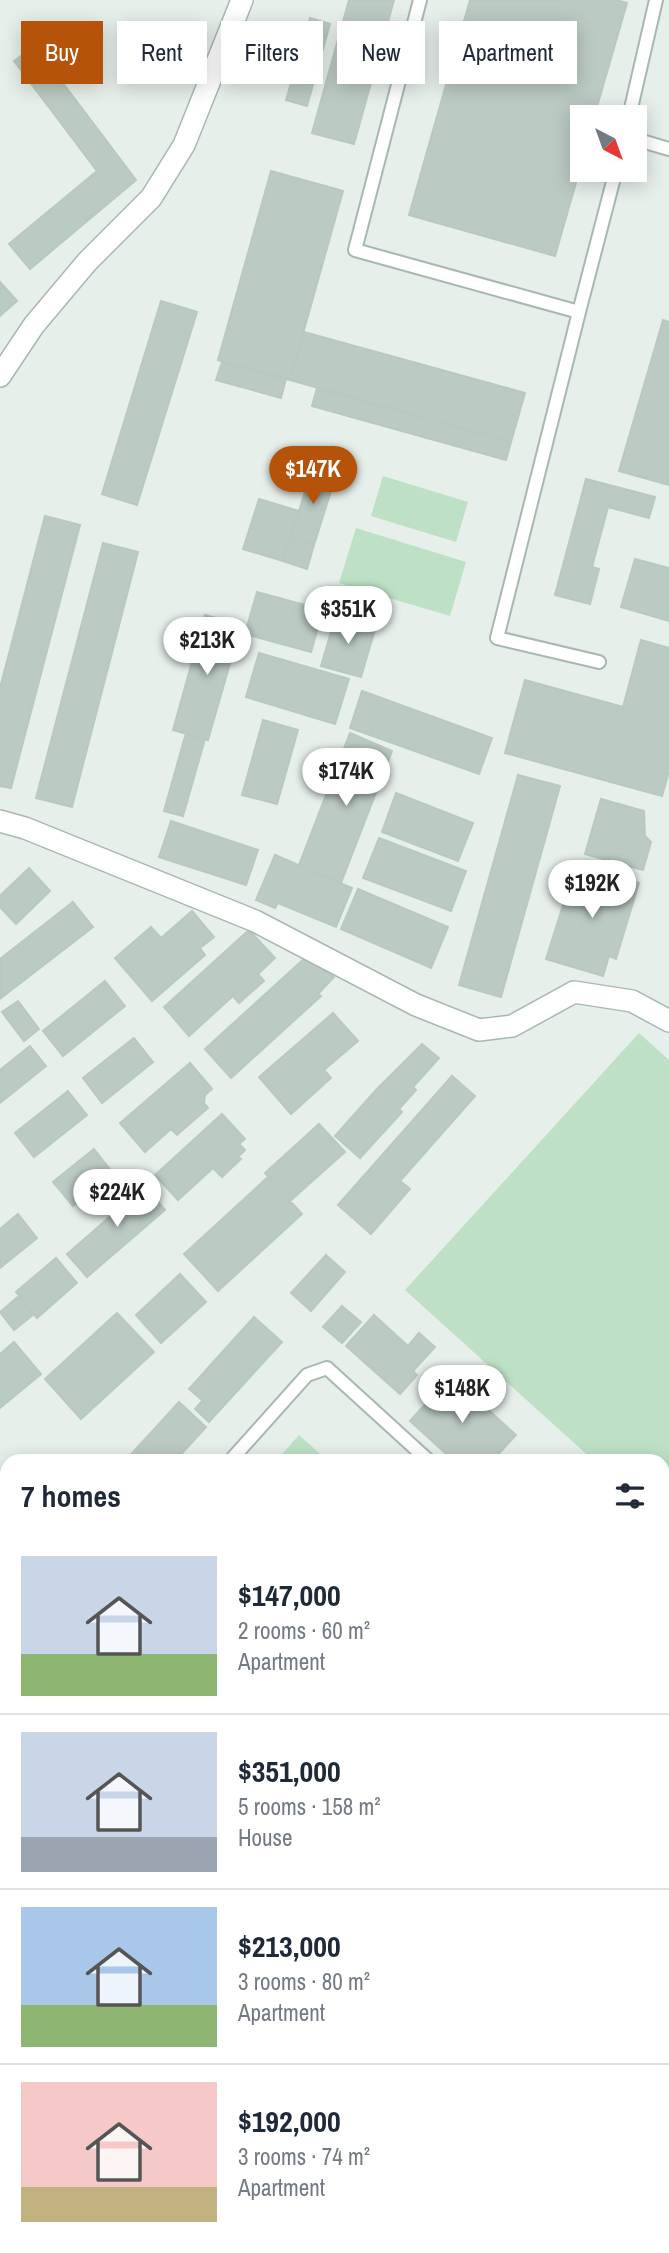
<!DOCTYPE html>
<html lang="en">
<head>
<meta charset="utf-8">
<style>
	body { margin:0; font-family:"Archivo Narrow",sans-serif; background:#f6f6f7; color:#1f2937; height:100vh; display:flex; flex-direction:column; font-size:26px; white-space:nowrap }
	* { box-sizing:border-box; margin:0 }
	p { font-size:23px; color:#747a83 }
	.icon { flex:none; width:38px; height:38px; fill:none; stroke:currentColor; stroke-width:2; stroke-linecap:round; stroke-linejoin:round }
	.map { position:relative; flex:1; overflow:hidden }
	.side { position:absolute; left:0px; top:1454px; width:670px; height:800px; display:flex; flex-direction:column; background:#fff; border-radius:21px 21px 0 0; box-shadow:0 4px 18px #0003 }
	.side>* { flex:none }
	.top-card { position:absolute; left:21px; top:21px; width:628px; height:63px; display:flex; gap:14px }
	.needle { width:46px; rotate:139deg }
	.controls { position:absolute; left:570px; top:105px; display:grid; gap:14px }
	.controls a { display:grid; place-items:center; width:77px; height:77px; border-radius:0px; background:#fff; box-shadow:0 4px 18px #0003; font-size:35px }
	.price { position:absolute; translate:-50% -60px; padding:0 16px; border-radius:24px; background:#fff; color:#222; font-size:23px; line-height:46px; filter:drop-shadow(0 2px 4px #0008) }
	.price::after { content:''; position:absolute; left:50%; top:42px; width:21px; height:16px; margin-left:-10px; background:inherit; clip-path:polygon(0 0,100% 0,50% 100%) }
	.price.current { background:#b45309; color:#fff }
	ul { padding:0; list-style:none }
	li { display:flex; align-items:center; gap:21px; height:175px; padding:0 21px }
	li+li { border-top:2px solid #e0e1e3 }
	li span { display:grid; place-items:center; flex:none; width:196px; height:140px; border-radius:0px; color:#555 }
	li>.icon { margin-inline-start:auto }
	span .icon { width:84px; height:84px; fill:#fffc; stroke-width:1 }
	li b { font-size:30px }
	h2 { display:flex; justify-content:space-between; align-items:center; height:84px; padding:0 21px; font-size:30px }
	.pill { padding:0 24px; border-radius:0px; background:#fff; box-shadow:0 4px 18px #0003; font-size:24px; line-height:63px }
	.pill.current { background:#b45309; color:#fff }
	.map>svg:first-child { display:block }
	.green { fill:#bee1c5 }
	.building { fill:#bbcac3; stroke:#b8c9c1; stroke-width:2 }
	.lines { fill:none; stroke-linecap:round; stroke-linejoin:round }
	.service-casing { stroke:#a8b8b1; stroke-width:16 }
	.minor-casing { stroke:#a8b8b1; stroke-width:24 }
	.service { stroke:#fff; stroke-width:12 }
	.minor { stroke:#fff; stroke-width:21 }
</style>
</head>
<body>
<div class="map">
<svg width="669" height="2253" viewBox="0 0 669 2253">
	<rect width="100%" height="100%" fill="#e6efea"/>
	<!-- green -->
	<path class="green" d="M383,476L468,502L456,542L371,516Z
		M356,528L466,562L450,616L339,583Z
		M639,1033L669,1060V1529L663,1524V1461H594L405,1290Z
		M299,1435L328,1461H276Z
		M7,1728V2196L0,2190V1736Z
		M669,1967V2253H650L644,2247H663V1973Z
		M63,2247H274L268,2253H70Z
		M429,2247H593L600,2253H424Z"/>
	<!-- building -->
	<path class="building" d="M349,0H394L354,144L312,133Z
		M470,0H616L627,3L594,117H583V158L555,256L409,215Z
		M310,18L330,24L307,106L286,100Z
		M35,46L136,180L30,269L9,244L97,171L14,61Z
		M271,171L343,191L290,380L218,360Z
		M0,282L17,301L0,316Z
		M161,301L197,312L137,505L102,494Z
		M663,320L669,322V485L619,471Z
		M304,332L525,393L511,442L290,380Z
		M222,362L286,379L281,398L216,380Z
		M317,388L511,442L506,460L312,406Z
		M312,468L336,475L314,545L291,538Z
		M586,479L655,497L649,518L608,507L592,567L599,569L590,604L555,595Z
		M259,499L299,511L283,561L243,549Z
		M45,516L80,525L11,788L0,786V688Z
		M291,538L314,545L307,569L283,561Z
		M103,543L138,552L72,807L36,798Z
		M635,559L669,568V621L621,607Z
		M257,592L323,610L311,652L245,634Z
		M205,615L241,625L208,740L173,730Z
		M336,615L376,626L361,677L321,666Z
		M641,640L669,648V771L662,796L505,753L525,680L623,707Z
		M259,653L349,679L335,724L246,697Z
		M362,691L492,738L479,774L350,728Z
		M263,720L298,730L277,804L242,795Z
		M186,733L205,739L183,816L164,811Z
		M350,733L392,751L341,883L299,865Z
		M518,775L560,786L501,997L459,985Z
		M396,793L473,823L458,861L382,832Z
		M601,799L644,811L645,836L651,842L643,870L585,854Z
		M171,821L258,850L246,885L159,857Z
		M379,838L466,871L451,911L363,878Z
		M275,855L352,888L336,927L278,903L275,908L256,900Z
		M576,864L639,883L616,959L609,956L603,976L546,959Z
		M29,868L50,891L16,924L0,907V896Z
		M358,889L448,927L431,968L341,929Z
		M73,902L93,927L1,998L0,959Z
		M192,911L214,937L200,948L205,955L152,1001L115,958L151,927L161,938Z
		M249,930L275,958L258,974L264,981L239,1003L233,996L189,1036L164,1007Z
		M307,956L334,977L318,994L321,996L231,1078L205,1049Z
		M105,981L125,1006L63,1056L43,1031Z
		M18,1001L39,1029L24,1041L2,1012Z
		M333,1013L358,1041L324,1070L331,1078L291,1114L259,1077Z
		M134,1038L153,1062L102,1103L83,1078Z
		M422,1044L439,1058L413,1087L416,1090L399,1109L402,1112L360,1158L335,1136L376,1090Z
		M30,1046L46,1066L0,1103V1070Z
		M190,1063L212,1089L205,1095L204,1103L208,1108L177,1135L171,1129L145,1152L120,1123Z
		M452,1076L475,1096L400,1181L410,1189L371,1234L338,1205Z
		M68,1091L87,1115L34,1157L15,1133Z
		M222,1114L245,1139L239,1144L245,1150L238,1157L241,1159L222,1177L213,1168L178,1200L155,1175Z
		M319,1124L345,1152L290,1201L265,1173Z
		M94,1149L113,1173L73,1206L53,1182Z
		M268,1177L302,1214L218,1291L184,1254Z
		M140,1180L165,1210L87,1277L67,1254L121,1207L115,1201Z
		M18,1214L37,1238L0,1268V1229Z
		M326,1255L345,1272L311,1311L291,1293Z
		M56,1258L77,1283L37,1318L16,1292Z
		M180,1274L206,1302L161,1343L136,1315Z
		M19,1296L34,1314L14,1330L0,1312Z
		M342,1306L361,1322L342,1343L323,1327Z
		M117,1313L154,1352L81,1419L45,1379Z
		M374,1315L408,1346L419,1333L435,1347L413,1371L417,1375L400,1394L346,1346Z
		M254,1317L282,1342L217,1413L189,1389Z
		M14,1342L41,1374L0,1408V1354Z
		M451,1376L516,1435L492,1461H454L410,1421Z
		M202,1401L217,1413L209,1422L195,1409Z
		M179,1402L206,1427L175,1461H125Z
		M663,1580L669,1585V1595L663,1601Z
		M669,1595V1641L663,1635V1601Z"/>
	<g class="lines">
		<defs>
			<path id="service" d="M420,0L355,250L579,312L616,170
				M629,117L656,0
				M635,139L669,149
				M579,312L497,638L599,662
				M230,1461L307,1375L327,1368L429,1461
				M663,1674L669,1679
				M663,1894L669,1887
				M611,2247L618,2253
				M352,2253L357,2247"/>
			<path id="minor" d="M0,376L34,325L87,262L151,198L184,145L242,0
				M0,821L25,828L255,921L416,1005L479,1030L512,1026L574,992L632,1001L669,1021"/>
		</defs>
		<!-- service casing -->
		<use href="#service" class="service-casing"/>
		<!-- minor casing -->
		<use href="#minor" class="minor-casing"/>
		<!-- service -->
		<use href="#service" class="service"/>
		<!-- minor -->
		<use href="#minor" class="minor"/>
	</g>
</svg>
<div class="controls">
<a><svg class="needle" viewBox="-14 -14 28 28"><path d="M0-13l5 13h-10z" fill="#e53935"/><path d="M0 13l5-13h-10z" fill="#747a83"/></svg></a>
</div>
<b class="price current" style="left:313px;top:506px">$147K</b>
<b class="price" style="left:348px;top:646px">$351K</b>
<b class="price" style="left:207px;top:677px">$213K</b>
<b class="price" style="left:346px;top:808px">$174K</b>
<b class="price" style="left:592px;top:920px">$192K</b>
<b class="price" style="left:117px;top:1229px">$224K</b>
<b class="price" style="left:462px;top:1425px">$148K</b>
<div class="top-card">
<a class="pill current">Buy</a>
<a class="pill">Rent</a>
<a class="pill">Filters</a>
<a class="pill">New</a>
<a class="pill">Apartment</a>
</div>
<section class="side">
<h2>7 homes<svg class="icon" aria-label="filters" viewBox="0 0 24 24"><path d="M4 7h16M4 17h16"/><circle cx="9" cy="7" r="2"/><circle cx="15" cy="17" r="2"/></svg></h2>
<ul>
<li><span style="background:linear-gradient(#c9d6e8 70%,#8fb573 0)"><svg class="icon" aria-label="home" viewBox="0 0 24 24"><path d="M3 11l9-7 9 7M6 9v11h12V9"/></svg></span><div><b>$147,000</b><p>2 rooms · 60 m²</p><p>Apartment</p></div></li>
<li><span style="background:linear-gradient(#c9d6e8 75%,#9aa5b1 0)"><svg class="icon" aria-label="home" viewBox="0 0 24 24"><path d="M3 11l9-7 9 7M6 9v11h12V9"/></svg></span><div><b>$351,000</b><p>5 rooms · 158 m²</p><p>House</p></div></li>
<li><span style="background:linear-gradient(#a9c7e8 70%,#8fb573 0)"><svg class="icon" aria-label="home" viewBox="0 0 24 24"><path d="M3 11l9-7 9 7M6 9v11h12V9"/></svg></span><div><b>$213,000</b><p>3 rooms · 80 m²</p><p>Apartment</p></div></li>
<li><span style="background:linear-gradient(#f6c9c9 75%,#c2b280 0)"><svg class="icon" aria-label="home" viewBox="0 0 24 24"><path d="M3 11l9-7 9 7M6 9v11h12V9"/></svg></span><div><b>$192,000</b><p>3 rooms · 74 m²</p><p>Apartment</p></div></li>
</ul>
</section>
</div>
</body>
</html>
